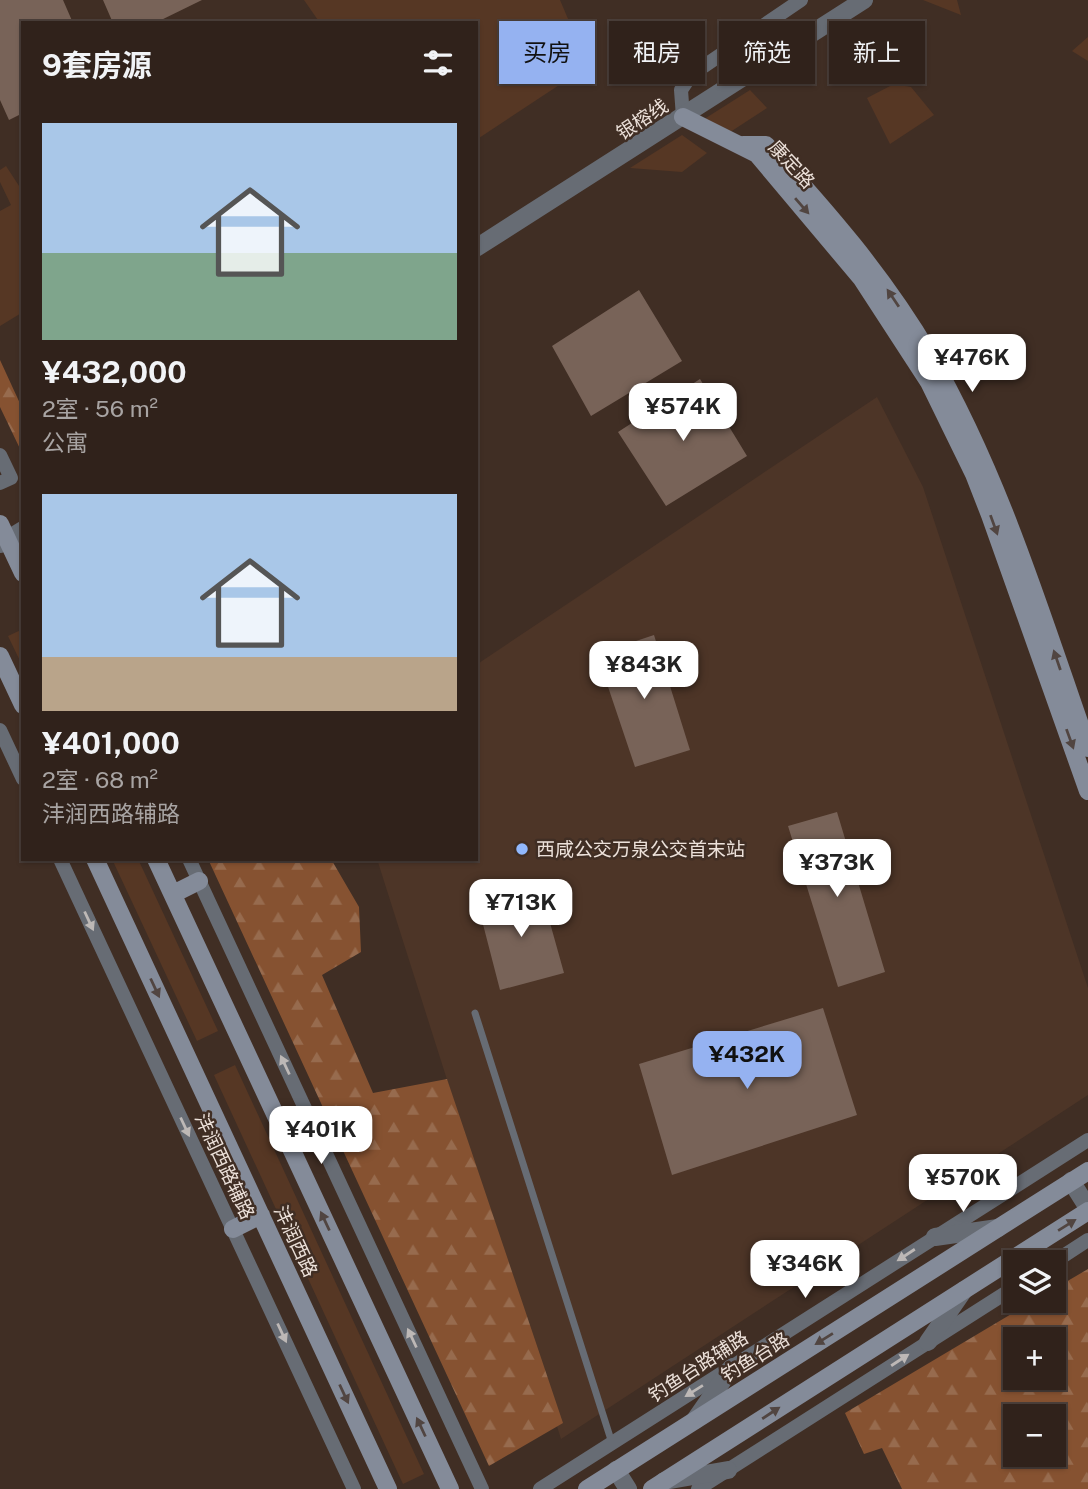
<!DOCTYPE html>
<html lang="zh">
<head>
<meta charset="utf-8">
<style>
	body { margin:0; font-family:"Public Sans","Noto Sans SC",sans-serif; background:#3c2f28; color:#f1f3f6; height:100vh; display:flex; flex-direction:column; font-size:26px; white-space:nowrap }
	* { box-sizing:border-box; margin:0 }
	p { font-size:23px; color:#a8a4a3 }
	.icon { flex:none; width:38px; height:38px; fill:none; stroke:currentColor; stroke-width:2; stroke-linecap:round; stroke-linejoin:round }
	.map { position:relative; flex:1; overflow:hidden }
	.details { position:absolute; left:21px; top:21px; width:457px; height:840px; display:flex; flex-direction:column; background:#30221b; border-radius:0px; box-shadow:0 2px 5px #0004,0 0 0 2px #4b3f3a }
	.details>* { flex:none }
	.hud { position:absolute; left:499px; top:21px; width:483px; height:63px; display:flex; gap:14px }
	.buttons { position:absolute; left:1003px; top:1250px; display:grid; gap:14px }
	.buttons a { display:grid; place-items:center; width:63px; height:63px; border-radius:0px; background:#30221b; box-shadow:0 2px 5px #0004,0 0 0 2px #4b3f3a; font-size:35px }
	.price { position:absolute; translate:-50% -60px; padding:0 16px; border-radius:14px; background:#fff; color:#222; font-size:23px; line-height:46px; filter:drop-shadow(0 2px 4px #0008) }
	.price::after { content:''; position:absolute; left:50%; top:42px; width:21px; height:16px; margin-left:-10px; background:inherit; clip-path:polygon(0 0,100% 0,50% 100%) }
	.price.active { background:#95b2f1; color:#111 }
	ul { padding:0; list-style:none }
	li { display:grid; align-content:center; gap:14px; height:371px; padding:0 21px }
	li span { display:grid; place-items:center; height:217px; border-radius:0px; color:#555 }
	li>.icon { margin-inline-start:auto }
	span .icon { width:126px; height:126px; fill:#fffc; stroke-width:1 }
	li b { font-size:30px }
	h2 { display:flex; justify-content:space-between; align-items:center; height:84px; padding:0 21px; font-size:30px }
	.tag { padding:0 24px; border-radius:0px; background:#30221b; box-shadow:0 2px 5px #0004,0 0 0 2px #4b3f3a; font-size:24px; line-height:63px }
	.tag.active { background:#95b2f1; color:#111 }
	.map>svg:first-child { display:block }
	.built { fill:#4d3527 }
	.grass { fill:#563724 }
	.forest { fill:url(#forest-firs); fill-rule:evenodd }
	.building { fill:#786358 }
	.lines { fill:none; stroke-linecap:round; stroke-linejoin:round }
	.service { stroke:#676c74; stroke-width:7 }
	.minor { stroke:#676c74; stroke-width:14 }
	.tertiary { stroke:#676c74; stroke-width:18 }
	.secondary { stroke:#848b99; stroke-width:18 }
	.oneway { fill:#514541 }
	.oneway2 { fill:#bdb8b6 }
	.poi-dot { fill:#91b8fd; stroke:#402e24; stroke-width:2.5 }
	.labels { text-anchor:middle; stroke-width:5; stroke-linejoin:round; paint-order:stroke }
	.street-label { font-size:19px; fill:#ece1da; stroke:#402e24 }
	.poi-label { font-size:19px; fill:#ece1da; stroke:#402e24; text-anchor:start }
</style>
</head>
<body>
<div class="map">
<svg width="1088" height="1489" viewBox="0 0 1088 1489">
	<defs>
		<pattern id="forest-firs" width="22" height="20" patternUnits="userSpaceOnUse" patternTransform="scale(1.75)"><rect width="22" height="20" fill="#865231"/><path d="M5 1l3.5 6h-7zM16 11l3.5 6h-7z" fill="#976b4e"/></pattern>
	</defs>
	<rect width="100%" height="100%" fill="#402e24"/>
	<!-- built -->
	<path class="built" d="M877,397L923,487L1088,988V1095L561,1439L377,859H476V665Z"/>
	<!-- grass -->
	<path class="grass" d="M304,0H560L588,66L476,140V23H320Z
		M923,0H957L961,15Z
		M1088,37V61L1072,51Z
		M894,84L911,87L934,115L890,144L867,98Z
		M750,90L767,108L721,138L698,123Z
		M682,135L707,153L682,172L630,168Z
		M6,166L23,192V312L0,326V211L11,205L0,182V170Z
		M23,629V667L8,636Z
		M112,859H138L218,1031L197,1041Z
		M235,1065L424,1474L403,1484L214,1075Z"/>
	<!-- forest -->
	<path class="forest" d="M0,360L23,410V455L0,407Z
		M208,859H331L359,907L361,952L322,975L373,1093L447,1079L563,1423L489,1466Z
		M1088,1269V1489H902L882,1448L864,1454L845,1413L1035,1300H1054V1289ZM1015,1339H1054V1377H1015ZM1015,1416H1054V1454H1015Z"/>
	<!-- building -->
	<path class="building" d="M0,0H63L73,23H23V113L9,120L0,100Z
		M103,0H202L155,23H113Z
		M639,290L682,361L591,416L552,346Z
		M700,379L747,456L666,506L618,432Z
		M654,635L690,750L635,767L597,654Z
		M837,812L885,972L838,987L788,826Z
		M540,887L564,973L500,990L478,905Z
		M823,1008L857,1115L672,1175L639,1064Z"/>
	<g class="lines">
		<!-- service -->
		<path class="service" d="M475,1013L612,1443"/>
		<!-- minor -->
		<path class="minor" d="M683,117L681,90L691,75L801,0
			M0,455L11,478L0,483
			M0,730L23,779
			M60,859L354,1489
			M189,859L482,1489
			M1054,1262L1088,1240
			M540,1489L1088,1140
			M698,1489L1015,1287"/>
		<!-- tertiary -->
		<path class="tertiary" d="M476,248L864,0
			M0,544L23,530
			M1071,1181L1088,1208
			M935,1237L998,1228
			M928,1342L964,1290
			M695,1420L732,1367
			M616,1470L628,1489
			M664,1481L728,1470"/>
		<!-- secondary -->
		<path class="secondary" d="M683,117L757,154L862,279L929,382L974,474L990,515L1088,791
			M743,145H766C826,210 884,277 929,354C1000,477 1041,614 1088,748
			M0,524L23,573
			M0,656L23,705
			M95,859L388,1489
			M156,859L450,1489
			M173,894L199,881
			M233,1229L261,1215
			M587,1489L1088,1171
			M652,1489L1088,1211"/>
	</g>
	<!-- one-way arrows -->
	<defs><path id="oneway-solid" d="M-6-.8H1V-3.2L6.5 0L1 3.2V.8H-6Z" transform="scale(1.75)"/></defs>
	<g class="oneway">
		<use href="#oneway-solid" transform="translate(802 206) rotate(49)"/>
		<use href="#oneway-solid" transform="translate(893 298) rotate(-124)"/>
		<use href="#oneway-solid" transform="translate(994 525) rotate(70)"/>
		<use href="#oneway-solid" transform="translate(1057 660) rotate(-109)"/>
		<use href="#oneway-solid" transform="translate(1070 739) rotate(70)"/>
		<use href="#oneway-solid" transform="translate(155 988) rotate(65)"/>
		<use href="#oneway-solid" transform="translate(325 1221) rotate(-115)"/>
		<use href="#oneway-solid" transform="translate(1067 1225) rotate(-32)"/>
		<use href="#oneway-solid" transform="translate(824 1339) rotate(148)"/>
		<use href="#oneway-solid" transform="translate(344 1394) rotate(65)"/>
		<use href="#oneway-solid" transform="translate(771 1413) rotate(-33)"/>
		<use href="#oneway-solid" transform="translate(421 1427) rotate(-115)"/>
	</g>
	<g class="oneway2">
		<use href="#oneway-solid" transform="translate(89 921) rotate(65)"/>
		<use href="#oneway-solid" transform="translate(285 1065) rotate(-115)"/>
		<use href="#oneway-solid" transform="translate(185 1127) rotate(65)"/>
		<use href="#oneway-solid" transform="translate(906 1255) rotate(147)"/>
		<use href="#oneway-solid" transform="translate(282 1333) rotate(65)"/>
		<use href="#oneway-solid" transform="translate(412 1338) rotate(-115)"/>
		<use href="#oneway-solid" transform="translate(900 1360) rotate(-33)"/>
		<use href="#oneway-solid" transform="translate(694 1391) rotate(148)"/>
	</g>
	<!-- markers -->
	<circle class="poi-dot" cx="522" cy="849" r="7"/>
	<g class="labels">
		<!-- street labels -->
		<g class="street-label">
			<text transform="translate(642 119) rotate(-33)" y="7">银榕线</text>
			<text transform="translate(792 164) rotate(47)" y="7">康定路</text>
			<text transform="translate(225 1166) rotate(65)" y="7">沣润西路辅路</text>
			<text transform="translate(296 1241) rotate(65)" y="7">沣润西路</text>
			<text transform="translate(755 1357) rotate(-32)" y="7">钓鱼台路</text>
			<text transform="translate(698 1366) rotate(-33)" y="7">钓鱼台路辅路</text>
		</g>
		<!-- poi labels -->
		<g class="poi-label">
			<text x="536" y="856">西咸公交万泉公交首末站</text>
		</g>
	</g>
</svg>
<div class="buttons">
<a><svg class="icon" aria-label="layers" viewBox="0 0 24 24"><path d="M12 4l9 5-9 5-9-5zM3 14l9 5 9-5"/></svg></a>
<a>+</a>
<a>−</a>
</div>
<b class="price" style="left:972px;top:394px">¥476K</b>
<b class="price" style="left:683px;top:443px">¥574K</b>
<b class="price" style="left:644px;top:701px">¥843K</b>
<b class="price" style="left:837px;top:899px">¥373K</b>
<b class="price" style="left:521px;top:939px">¥713K</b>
<b class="price active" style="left:747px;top:1091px">¥432K</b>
<b class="price" style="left:321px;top:1166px">¥401K</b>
<b class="price" style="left:963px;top:1214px">¥570K</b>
<b class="price" style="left:805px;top:1300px">¥346K</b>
<div class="hud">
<a class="tag active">买房</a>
<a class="tag">租房</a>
<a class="tag">筛选</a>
<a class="tag">新上</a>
</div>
<section class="details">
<h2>9套房源<svg class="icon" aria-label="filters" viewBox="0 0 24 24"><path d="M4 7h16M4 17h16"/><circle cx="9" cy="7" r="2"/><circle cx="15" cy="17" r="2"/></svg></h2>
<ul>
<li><span style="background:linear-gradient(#a9c7e8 60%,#7fa58c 0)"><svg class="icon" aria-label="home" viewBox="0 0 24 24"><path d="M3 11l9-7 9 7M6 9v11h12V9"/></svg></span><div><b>¥432,000</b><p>2室 · 56 m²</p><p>公寓</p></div></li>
<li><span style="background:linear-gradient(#a9c7e8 75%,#b9a48a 0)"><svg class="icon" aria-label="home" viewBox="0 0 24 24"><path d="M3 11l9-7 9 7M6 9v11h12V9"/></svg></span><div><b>¥401,000</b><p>2室 · 68 m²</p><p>沣润西路辅路</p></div></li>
</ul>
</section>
</div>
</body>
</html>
